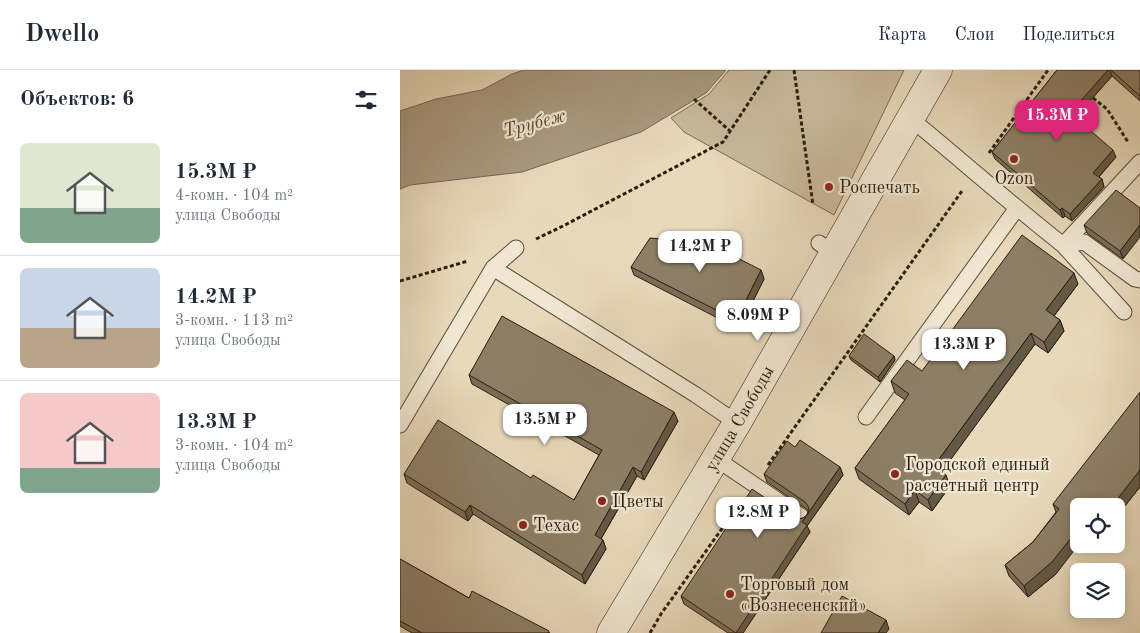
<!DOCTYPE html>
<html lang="ru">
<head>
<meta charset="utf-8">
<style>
	body { margin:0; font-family:"Old Standard TT",serif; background:#f6f6f7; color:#1f2937; height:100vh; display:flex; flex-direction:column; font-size:19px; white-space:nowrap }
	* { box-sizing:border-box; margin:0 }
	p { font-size:16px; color:#747a83 }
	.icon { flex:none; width:28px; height:28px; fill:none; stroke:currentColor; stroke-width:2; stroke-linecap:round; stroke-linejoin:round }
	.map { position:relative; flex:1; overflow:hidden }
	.side { display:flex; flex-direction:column; background:#fff; width:400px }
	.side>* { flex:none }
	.controls { position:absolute; left:670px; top:428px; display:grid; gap:10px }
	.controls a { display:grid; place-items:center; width:55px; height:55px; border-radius:8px; background:#fff; box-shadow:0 2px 12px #0003; font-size:25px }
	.price { position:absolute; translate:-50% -42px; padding:0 11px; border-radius:10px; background:#fff; color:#222; font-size:16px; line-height:32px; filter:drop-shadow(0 1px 2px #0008) }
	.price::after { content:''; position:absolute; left:50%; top:30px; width:15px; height:11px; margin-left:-8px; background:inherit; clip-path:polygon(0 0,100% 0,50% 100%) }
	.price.on { background:#db2777; color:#fff }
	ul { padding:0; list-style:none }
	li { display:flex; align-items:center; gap:15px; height:125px; padding:0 20px }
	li+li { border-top:1px solid #e0e1e3 }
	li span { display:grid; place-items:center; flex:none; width:140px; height:100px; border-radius:8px; color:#555 }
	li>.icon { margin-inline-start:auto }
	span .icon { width:60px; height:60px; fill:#fffc; stroke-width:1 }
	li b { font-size:21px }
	h2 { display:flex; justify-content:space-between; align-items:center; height:60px; padding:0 20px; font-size:21px }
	header { display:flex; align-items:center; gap:30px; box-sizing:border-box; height:70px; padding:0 25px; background:#fff; border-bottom:1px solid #e0e1e3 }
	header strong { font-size:24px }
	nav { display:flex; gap:28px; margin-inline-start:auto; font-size:18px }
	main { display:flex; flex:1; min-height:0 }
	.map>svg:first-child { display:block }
	.green { fill:#c8b99c; stroke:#7a6b54 }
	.water { fill:#a8997f; stroke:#766751 }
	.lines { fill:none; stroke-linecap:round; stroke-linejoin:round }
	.service-casing { stroke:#5a4c38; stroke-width:17 }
	.secondary-casing { stroke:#2b1d0c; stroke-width:29 }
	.path { stroke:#2b1d0c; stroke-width:3; stroke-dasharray:4 2.5; stroke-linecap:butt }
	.service { stroke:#f0e6d2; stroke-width:15 }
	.secondary { stroke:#f0e6d2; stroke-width:28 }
	.wall { fill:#796d58; stroke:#2b1d0c }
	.shaded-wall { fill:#635947; stroke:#2b1d0c }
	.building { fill:#8d7f66; stroke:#2b1d0c }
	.poi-dot { fill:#8f2418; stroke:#f0e6d2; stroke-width:2 }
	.labels { text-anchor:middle; stroke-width:4.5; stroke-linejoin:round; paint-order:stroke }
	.poi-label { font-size:18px; fill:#2b1d0c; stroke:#f0e6d2; text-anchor:start }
	.street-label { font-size:18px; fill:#2b1d0c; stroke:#f0e6d2 }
	.water-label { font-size:19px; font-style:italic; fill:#574834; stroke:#f0e6d2 }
</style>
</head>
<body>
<header>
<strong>Dwello</strong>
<nav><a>Карта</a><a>Слои</a><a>Поделиться</a></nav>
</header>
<main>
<section class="side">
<h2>Объектов: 6<svg class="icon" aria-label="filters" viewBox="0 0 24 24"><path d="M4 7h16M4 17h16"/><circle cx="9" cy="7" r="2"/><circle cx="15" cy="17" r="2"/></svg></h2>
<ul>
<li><span style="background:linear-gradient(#dfe7d0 65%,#7fa58c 0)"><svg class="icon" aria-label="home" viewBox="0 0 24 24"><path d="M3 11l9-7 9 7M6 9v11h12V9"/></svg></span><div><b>15.3M ₽</b><p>4-комн. · 104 m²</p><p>улица Свободы</p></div></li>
<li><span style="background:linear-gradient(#c9d6e8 60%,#b9a48a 0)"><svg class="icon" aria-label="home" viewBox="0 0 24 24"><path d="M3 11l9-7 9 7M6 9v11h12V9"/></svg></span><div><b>14.2M ₽</b><p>3-комн. · 113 m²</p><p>улица Свободы</p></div></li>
<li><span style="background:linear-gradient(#f6c9c9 75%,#7fa58c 0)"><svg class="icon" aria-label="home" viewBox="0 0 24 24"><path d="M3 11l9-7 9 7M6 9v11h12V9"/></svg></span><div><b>13.3M ₽</b><p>3-комн. · 104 m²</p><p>улица Свободы</p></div></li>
</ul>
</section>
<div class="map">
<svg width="740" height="563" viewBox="0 0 740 563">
	<rect width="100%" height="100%" fill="#e8d9ba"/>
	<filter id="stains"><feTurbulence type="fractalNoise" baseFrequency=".004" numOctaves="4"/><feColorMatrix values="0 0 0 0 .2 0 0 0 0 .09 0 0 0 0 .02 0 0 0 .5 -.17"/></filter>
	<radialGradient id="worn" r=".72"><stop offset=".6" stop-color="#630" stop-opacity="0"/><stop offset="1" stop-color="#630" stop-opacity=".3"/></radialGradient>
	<!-- green -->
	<path class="green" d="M329,0H504L434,145L284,62L271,48L309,24Z"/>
	<!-- water -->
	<path class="water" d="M124,0H326L306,23L241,62L122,102L10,115L0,119V41L36,29L82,20L112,4Z"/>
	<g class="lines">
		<defs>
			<path id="service" d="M510,48C561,90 611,134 663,175L684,172L735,209L740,210
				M419,173L433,183
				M93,198L296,325L337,353
				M724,242L663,175L740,92
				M466,347L617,138
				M0,355L93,198L116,178
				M315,388L402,447"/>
			<g id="secondary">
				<path id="s1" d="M211,563L337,353L538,0"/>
			</g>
		</defs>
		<!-- service casing -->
		<use href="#service" class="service-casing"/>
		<!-- secondary casing -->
		<use href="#secondary" class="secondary-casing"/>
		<!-- path -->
		<path class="path" d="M394,0L413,135
			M693,28L707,39L728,72
			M294,29L330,61
			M589,83L648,0
			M136,169L163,156L323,72L370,0
			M0,211L68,191
			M368,395L562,121
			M250,563L261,544L341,432"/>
		<!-- service -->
		<use href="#service" class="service"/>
		<!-- secondary -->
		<use href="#secondary" class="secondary"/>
	</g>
	<!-- wall -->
	<path class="wall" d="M657,0H740V31L712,6L676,47L716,87L699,107L702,109L704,117L672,151L665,146L663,148L595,89L592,82Z
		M740,138L723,189L687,163L684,155Z
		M231,197L361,200L364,209L339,259L234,205Z
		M678,214L654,246L660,250L664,261L648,283L635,274L541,402L550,416L532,441L519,432L509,445L459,409L455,398L505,330L495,323L491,311L522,301Z
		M449,286H494L495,290L480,312L451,290Z
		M69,305L278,351L244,410L237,406L201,469L203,470L206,479L185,514L73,444L68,451L7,413L4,404L131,408L174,430L199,385L72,314Z
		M395,377L440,397L443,405L407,456L410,462L343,563H328L284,534L281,526L395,448L399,449L403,448L407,445L408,441V440L367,412L364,404Z
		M740,417L716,447V436H679L656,504L628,527L609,506L605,495L633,472L656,442L653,434Z
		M0,489L69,528L150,563H12L0,556Z"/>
	<!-- shaded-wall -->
	<path class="shaded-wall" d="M708,0H710L712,6L673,50L670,43Z
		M713,80L716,87L696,110L693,103Z
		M702,109L704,117L672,151L670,144Z
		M662,138L665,146L663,148L660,140Z
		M740,155V167L723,189L720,181Z
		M361,200L364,209L339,259L336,250Z
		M674,203L678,214L650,251L646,240Z
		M660,250L664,261L648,283L644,272Z
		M631,263L635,274L538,407L534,396Z
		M494,286L495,290L480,312L478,307Z
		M274,342L278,351L244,410L241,402Z
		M233,397L237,406L198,474L195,465Z
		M440,397L443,405L407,456L410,462L343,563H336L402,452Z
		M740,400V417L716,447V436H712Z
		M546,405L550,416L532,441L528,430Z
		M515,420L519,432L509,445L505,434Z
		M70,435L73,444L68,451L65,442Z
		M679,458V474L656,504L628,527L624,516Z
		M203,470L206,479L185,514L182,505Z
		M486,550L489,559L486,563H478Z"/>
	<!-- building -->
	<path class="building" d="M657,0H708L670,43L713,80L693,103L702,109L670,144L662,138L660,140L592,82Z
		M711,0H740V26Z
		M716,120L740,138V155L720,181L684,155Z
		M622,165L674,203L646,240L660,250L644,272L631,263L534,396L546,405L528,430L515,420L505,434L455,398L509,324L491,311L507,290L522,301Z
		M250,168L308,173L361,200L336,250L231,197Z
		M102,246L274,342L241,402L233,397L195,465L203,470L182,505L70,435L65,442L4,404L38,350L131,408L133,405L174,430L202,380L69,305Z
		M464,264L494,286L478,307L449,286Z
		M740,322V400L712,436H679V458L652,492L624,516L605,495L633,472L659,439L653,434Z
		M400,370L440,397L402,452L407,455L336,563L281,526L352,419L395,448L399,449L403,448L407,445L409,440L408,436L405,432L364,404L387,371L395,377Z
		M0,489L69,528L72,521L149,561L148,563H22L0,551Z
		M442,526L486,550L478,563H421Z"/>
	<!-- markers -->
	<g class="poi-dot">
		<circle cx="614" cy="89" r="5"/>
		<circle cx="429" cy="117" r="5"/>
		<circle cx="495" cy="404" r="5"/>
		<circle cx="202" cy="431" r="5"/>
		<circle cx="123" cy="455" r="5"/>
		<circle cx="330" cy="524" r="5"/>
	</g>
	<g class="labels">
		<!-- poi labels -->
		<g class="poi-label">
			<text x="614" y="114" text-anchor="middle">Ozon</text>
			<text x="439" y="123">Роспечать</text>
			<text x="505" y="400">Городской единый<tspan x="505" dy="21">расчетный центр</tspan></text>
			<text x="212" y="437">Цветы</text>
			<text x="133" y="461">Техас</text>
			<text x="340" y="520">Торговый дом<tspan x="340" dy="21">«Вознесенский»</tspan></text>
		</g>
		<!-- street labels -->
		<g class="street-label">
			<text dy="6" stroke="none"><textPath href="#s1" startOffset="250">улица Свободы</textPath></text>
		</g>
		<!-- water labels -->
		<g class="water-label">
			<text transform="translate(134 52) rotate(-15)" y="7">Трубеж</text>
		</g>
	</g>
	<rect width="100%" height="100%" filter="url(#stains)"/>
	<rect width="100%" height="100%" fill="url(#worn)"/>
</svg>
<div class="controls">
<a><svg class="icon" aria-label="locate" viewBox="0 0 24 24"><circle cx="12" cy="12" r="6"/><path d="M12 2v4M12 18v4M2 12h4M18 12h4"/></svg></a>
<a><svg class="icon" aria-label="layers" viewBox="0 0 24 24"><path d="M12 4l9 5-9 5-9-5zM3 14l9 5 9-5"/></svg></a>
</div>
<b class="price on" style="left:657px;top:72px">15.3M ₽</b>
<b class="price" style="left:300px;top:203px">14.2M ₽</b>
<b class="price" style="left:358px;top:272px">8.09M ₽</b>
<b class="price" style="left:564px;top:301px">13.3M ₽</b>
<b class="price" style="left:145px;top:376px">13.5M ₽</b>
<b class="price" style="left:358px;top:469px">12.8M ₽</b>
</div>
</main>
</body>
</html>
